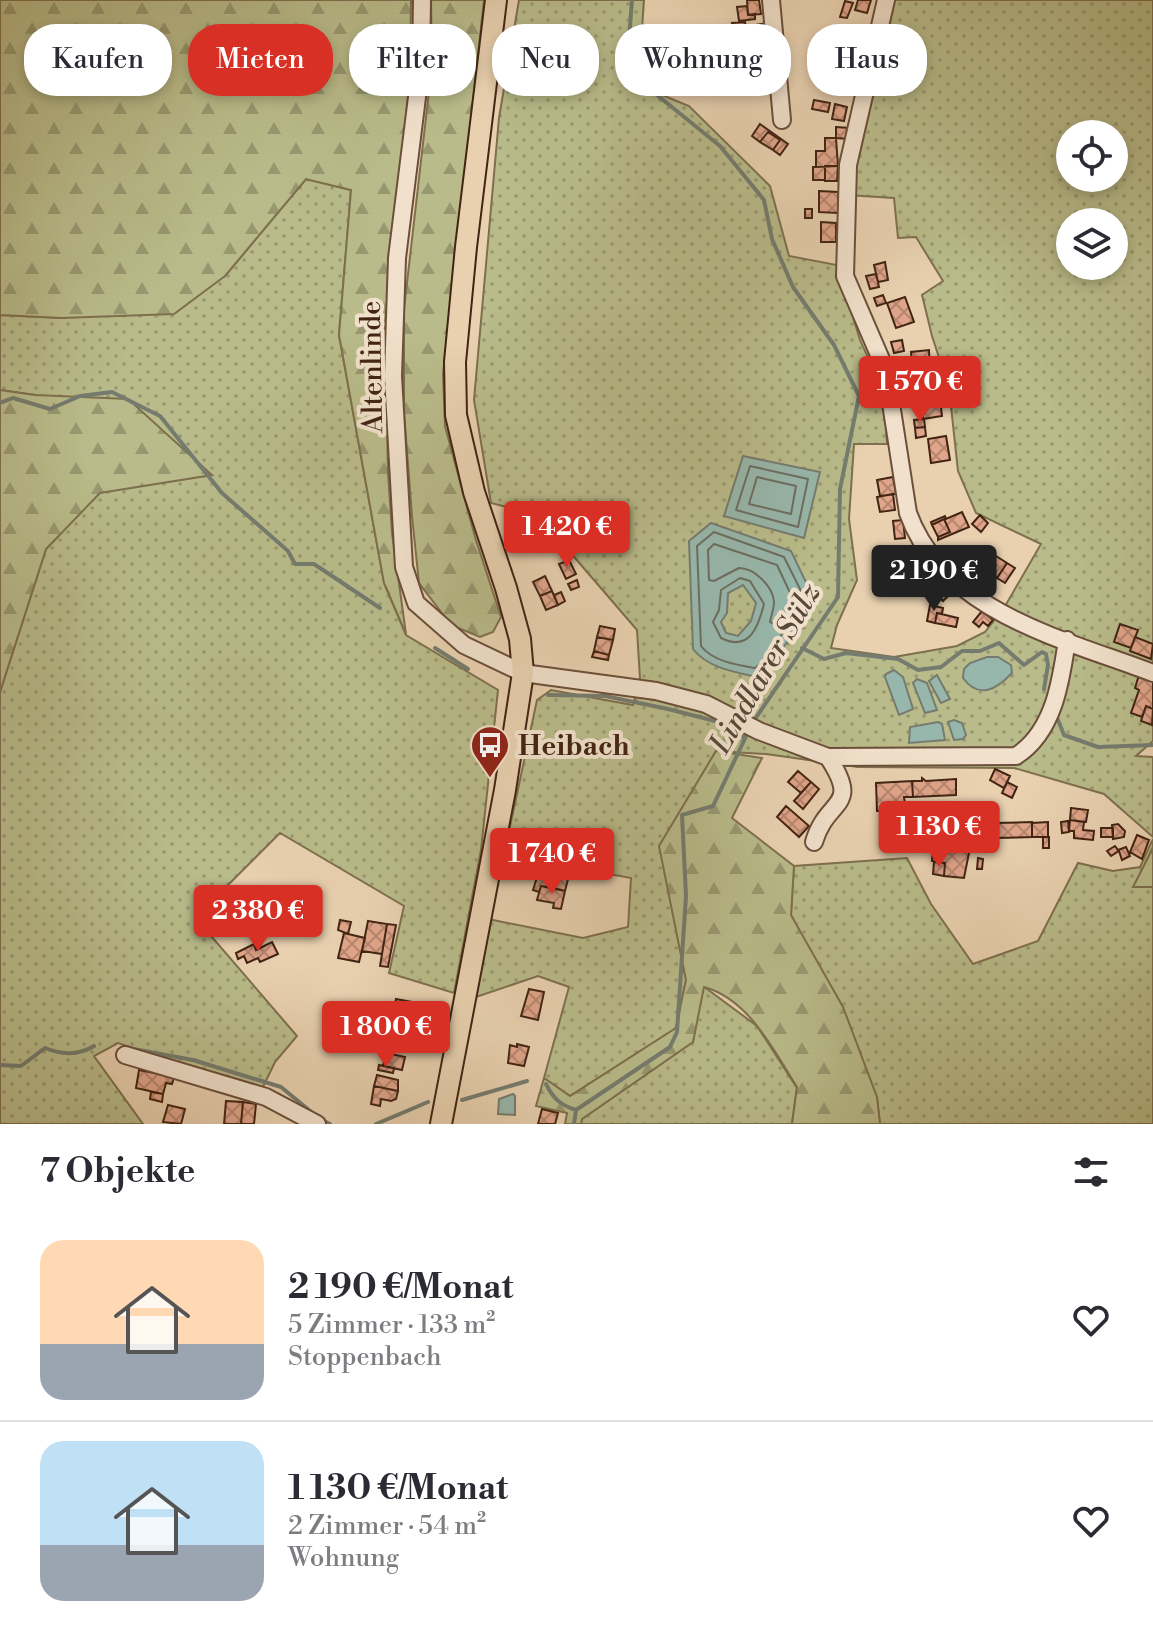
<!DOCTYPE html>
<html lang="de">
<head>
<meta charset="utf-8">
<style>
	body { margin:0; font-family:"Libre Bodoni",serif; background:#f7f7f7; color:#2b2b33; height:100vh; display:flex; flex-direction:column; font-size:30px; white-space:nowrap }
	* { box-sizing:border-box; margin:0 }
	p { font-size:26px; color:#7c7c81 }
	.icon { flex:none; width:44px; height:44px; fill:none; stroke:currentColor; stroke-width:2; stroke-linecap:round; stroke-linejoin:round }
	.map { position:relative; height:1124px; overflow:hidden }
	.details { display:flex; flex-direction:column; background:#fff; flex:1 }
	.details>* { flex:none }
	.hud { position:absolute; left:24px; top:24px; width:1106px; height:72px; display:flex; gap:16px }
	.fabs { position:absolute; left:1056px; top:120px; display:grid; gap:16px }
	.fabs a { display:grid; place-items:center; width:72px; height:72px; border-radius:50%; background:#fff; box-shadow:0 4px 12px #0003; font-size:40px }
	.price { position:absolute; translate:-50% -68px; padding:0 18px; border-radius:8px; background:#d93025; color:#fff; font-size:26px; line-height:52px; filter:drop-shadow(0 2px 4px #0008) }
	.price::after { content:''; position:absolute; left:50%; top:48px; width:24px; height:18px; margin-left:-12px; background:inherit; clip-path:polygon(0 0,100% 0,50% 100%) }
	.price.on { background:#222; color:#fff }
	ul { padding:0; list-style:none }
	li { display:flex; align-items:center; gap:24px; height:200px; padding:0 40px }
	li+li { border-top:2px solid #e1e1e2 }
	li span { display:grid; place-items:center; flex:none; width:224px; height:160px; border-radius:24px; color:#555 }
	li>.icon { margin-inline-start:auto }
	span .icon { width:96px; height:96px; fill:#fffc; stroke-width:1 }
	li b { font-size:34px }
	h2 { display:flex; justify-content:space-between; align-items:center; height:96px; padding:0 40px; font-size:34px }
	.chip { padding:0 28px; border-radius:32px; background:#fff; box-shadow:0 4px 12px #0003; font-size:28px; line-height:72px }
	.chip.on { background:#d93025; color:#fff }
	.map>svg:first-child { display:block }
	.grass { fill:url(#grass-dots); stroke:#7e704e; stroke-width:2; fill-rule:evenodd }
	.forest { fill:url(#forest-firs); stroke:#7e704e; stroke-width:2 }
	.water { fill:#97b7ac; stroke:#757c6f; stroke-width:2; fill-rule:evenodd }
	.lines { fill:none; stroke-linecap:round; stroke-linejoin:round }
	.shore { stroke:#6c6e60; stroke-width:2 }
	.stream { stroke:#757c6f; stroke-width:4 }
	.building { fill:url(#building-cross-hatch); stroke:#422413; stroke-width:2 }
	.minor-casing { stroke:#6c4f3a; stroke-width:20 }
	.major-casing { stroke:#422413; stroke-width:24 }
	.minor { stroke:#f1e1cc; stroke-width:16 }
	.major { stroke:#e9d1b0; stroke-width:20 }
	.labels { text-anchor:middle; stroke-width:8; stroke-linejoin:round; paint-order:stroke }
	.street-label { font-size:28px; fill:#422413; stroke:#f1e1cc }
	.poi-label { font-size:28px; font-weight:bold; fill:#422413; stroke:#f1e1cc; text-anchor:start }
	.water-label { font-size:30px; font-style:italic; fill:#574939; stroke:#f1e1cc }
</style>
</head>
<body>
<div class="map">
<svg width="1153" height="1124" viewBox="0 0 1153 1124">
	<defs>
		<pattern id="grass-dots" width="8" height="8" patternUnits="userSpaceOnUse" patternTransform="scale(2)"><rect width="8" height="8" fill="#b9bb8a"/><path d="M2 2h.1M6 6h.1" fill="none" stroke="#989870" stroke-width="1.8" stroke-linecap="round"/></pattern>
		<pattern id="forest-firs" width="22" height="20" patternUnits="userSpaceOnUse" patternTransform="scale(2)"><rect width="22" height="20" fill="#b9bb8a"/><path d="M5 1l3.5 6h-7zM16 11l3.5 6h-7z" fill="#989870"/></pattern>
		<pattern id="building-cross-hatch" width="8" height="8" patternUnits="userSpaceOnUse" patternTransform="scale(2)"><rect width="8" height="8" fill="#e0a58a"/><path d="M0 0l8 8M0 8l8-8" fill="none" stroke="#b78670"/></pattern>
	</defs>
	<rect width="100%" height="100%" fill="#e9d1b0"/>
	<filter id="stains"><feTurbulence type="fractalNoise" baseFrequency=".0025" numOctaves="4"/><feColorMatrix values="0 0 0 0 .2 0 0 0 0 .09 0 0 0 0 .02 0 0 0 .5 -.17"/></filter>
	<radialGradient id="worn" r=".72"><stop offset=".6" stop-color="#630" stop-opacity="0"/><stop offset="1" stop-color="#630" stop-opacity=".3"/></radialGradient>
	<!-- grass -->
	<path class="grass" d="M519,0H644L642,29L631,61L645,88L689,106L770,186L789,256L837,265L860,340L884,393L887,444H854L849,519L857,580L837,625L831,648L894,657L957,646L985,632L1004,608L1041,544L976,513L958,471L949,388L932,336L922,295L943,281L916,237L898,238L894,198L847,195L890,0H1153V741L1136,756L1153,757V837L1104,794L1014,768L858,767L766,754L716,751L660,846L686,980L676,1028L570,1096L544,1078L569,987L538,976L473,998L488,919L583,938L628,927L631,878L504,855L537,700L551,690L633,705L640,679L637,630L538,515L491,503L474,400L499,118ZM1070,134H1114V178H1070ZM1070,222H1114V266H1070Z
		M306,179L351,190L339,335L384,583L406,635L498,690L481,850L454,993L389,973L404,906L280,833L213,900L205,929L297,1036L275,1062L262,1089L118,1043L94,1056L143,1124H0V692L46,549L100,492L211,475L35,395L0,390V315L62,318L225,276Z
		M1153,839V847L1134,886L1153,887V1124H880L877,1097L791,915L794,866L907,858L931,904L973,964L1038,941L1078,863L1113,871L1140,867Z
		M703,986L757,1026L797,1088L792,1124H581L582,1119L693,1042Z"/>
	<!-- forest -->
	<path class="forest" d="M0,0H411L410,76L385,324L388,472L392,533L406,634L384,583L339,335L351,190L306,179L225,276L174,314L62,318L0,315Z
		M431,0H484L443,374L445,426L475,537L501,617L493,632L480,637L451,625L419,583L412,516L404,413V309L432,65Z
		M0,390L35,395L128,399L212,475L100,493L46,549L0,692Z
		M716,751L762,758L732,818L794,866L791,915L843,1007L877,1097L880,1124H792L797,1087C774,1051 749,999 704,987L693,1042L582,1119L581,1124H565L567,1113L536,1106L544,1078L570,1096L676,1028L686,980L659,846Z
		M1153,848V887H1133Z"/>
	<!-- water -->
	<path class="water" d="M743,456L820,472L804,538L724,516Z
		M711,523L791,551L815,601L770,667L757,677C734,672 708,668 693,649L689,541ZM743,585L756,603L751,621L738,636L726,633L721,622L727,613L728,593Z
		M987,657H998L1011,665L1012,673C997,689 979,700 963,678L964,669L970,663Z
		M894,670L903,677L913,709L899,715L885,677L886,674Z
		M937,675L950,699L941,703L929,681Z
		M917,679L927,683L937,710L925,713L913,683Z
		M954,720L962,723L966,735L963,739L954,740L948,722Z
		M938,722L942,724L945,740L909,743L910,727Z
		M513,1094L515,1096V1115L498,1114L499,1099Z"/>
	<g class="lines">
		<!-- shore -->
		<path class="shore" d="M750,466L808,479L798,527L736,510Z
			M757,477L796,486L791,514L749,504Z
			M714,532L784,557L805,599L764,661L755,668C737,665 712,661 701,646L697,546Z
			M714,544L777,565L793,599L777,625L770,622C771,616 774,609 774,602C773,586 754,568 739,568L714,581L709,580L708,550Z
			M740,578L750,581L764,604C758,628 749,652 721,638L713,622L719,610L721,590Z"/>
		<!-- stream -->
		<path class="stream" d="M632,0L627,65L657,95L720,146L764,200L772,239L793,287L834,345L859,396L840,489L838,597L753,722
			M0,403L13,398L50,409L80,396L112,392L160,416L222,493L288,551L295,564H314L380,608
			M435,648L468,669
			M802,648L824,659L846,653L898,659L918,670L941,667L962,651H980L999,643L1024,665L1042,652L1046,654L1048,665L1044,689
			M548,695L605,696L668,709L723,723L745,738
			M1058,720L1064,735L1098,747L1153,745
			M128,1048L193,1060L281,1087L315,1115
			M0,1065L21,1066L45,1048C62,1055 78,1056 94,1046
			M546,1084C553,1098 560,1105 576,1110
			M462,1100L527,1081
			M322,1120L330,1124
			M376,1124L428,1102
			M574,1124L576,1110L670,1047L677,1032L686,896L682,815L713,806L749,730"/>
	</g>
	<!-- building -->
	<path class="building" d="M747,0H759L761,14L748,15Z
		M858,0H871L867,13L855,10Z
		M845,1L853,3L847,18L840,17Z
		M747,6L748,15L755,14V19L739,21L737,7Z
		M745,22L747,33L734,34L732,23Z
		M762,24L763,35L751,37L749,26Z
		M854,28L864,31L863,37L852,34Z
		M847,34L856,37L855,43L845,41Z
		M763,35L764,50L752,52L751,37Z
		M845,41L861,45L858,53L843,49Z
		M731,45H736L737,58L731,59Z
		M846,50L858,53L854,68L842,65Z
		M767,76L769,91L757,92L755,77Z
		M814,100L830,103L828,112L812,109Z
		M835,104L847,107L844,121L832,119Z
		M760,124L788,144L780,155L773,150L780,140L768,132L760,142L752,136Z
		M836,127L849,128L848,139L836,138Z
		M768,132L780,140L773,150L760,142Z
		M825,138H836L838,166L816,167V151H825Z
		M825,166H838L837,181H825Z
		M813,167H825V180H813Z
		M819,191L838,192V213L819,212Z
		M805,209H812V218H805Z
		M821,222L836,223V242H821Z
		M885,262L888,280L878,282L874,265Z
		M876,274L879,287L870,289L866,276Z
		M883,295L886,303L877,306L874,298Z
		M905,297L914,322L896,328L887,303Z
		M902,340L904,351L894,353L891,342Z
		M929,350L930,370L913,372L911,352Z
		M939,391L942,416L923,419L920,394Z
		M924,419L925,427L915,428L914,420Z
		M925,427L926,436L916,438L915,428Z
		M946,436L950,460L931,463L928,439Z
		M893,477L896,494L880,496L877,480Z
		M893,494L895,510L880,512L877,497Z
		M962,512L969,527L938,540V537L950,532L944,519L932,525L931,522L945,516L946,519Z
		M980,515L988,523L981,532L972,524Z
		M944,519L950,532L938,537L932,525Z
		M903,520L905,538L895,539L893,521Z
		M988,551L1007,563L997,578L979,565Z
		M569,560L576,574L566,579L559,564Z
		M1007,563L1015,568L1005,583L997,578Z
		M935,567L950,581L939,592L924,577Z
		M545,576L552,591L540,596L533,582Z
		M577,580L579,587L571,590L568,584Z
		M935,587L939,592L942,589L949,595L943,601L932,590Z
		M552,591L558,605L546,610L540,596Z
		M561,592L565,601L558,605L554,595Z
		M930,605L943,608L942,614L937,613L935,623L927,621Z
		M982,611L993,620L988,626L983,622L979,627L973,622Z
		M937,613L958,618L956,627L935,623Z
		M1120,624L1138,630L1131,648L1114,642Z
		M600,626L615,629L613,640L597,637Z
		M597,637L613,640L609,655L594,651Z
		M1135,637L1153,644L1151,659L1130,651Z
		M594,651L609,655L608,660L592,657Z
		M1139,675L1153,679V709L1146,706L1142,717L1131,713L1139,690L1135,688Z
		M1146,706L1153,709L1152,725L1141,721Z
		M995,769L1010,776L1004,788L990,780Z
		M798,771L811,782L801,793L788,782Z
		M922,778L926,781L956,779V795L913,797L912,781H922Z
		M912,781L913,797H904L905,804H895L896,810L877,811L876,783Z
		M811,782L819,789L803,809L794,801Z
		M1007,782L1017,787L1012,798L1002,793Z
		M786,806L809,826L799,837L777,817Z
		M1071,808L1088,810L1086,822L1070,820Z
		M936,815L938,843H920L919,816Z
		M1070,820L1084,822L1083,830L1094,831L1093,840L1074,838V831H1069Z
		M1068,821L1069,832L1062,833L1061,822Z
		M1032,822V837L995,838V823Z
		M1048,822V837H1032V823Z
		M1118,824L1125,831L1124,837L1113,839L1112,825Z
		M1101,828H1113V837H1101Z
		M1137,835L1149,840L1142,859L1130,852Z
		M1043,837H1049V848H1043Z
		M943,840L971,843L964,878L944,876L945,863L932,861L933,843H942Z
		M1115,846L1118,850L1126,847L1130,856L1122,860L1119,851L1111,856L1107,851Z
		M978,858L983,859L982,869H977Z
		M934,862L945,863L944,876L933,874Z
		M558,873L569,875L565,891L554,888Z
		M537,877L551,879L548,887L541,886L539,892L533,890Z
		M541,886L565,891L561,909L553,908L554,903L537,900Z
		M228,891L236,901L224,911L213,900Z
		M267,891L273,893L268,906L262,904Z
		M291,898L307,904L302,919L285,913Z
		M236,901L245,913L234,922L224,911Z
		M340,920L351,922L348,934L338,930Z
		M368,921L387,924L382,954L362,951Z
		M387,924L396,925L388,967L380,966Z
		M344,933L365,938L359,962L338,958Z
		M272,942L278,954L260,962L258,958L247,963L244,956L238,959L236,953L254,944L256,950Z
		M529,989L544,992L538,1020L521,1016Z
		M396,999L418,1003L414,1020L393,1016Z
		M391,1026L412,1030L409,1044L388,1040Z
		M517,1044L529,1047L524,1066L508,1063L510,1045L517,1047Z
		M386,1053L405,1057L402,1070L383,1066Z
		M379,1065L394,1068L393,1073L378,1070Z
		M139,1070L174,1077L172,1084L166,1083L163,1094L136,1088Z
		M377,1075L398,1080V1091L374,1086Z
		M374,1086L398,1091L396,1099L391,1101L381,1099L380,1106L371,1104Z
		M151,1092L163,1094L162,1102L150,1099Z
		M226,1101L243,1102L241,1124H224Z
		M243,1102L256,1104L254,1124H241Z
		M168,1105L185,1109L181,1124L163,1122Z
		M542,1109L558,1113L555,1124H538Z"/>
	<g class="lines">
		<defs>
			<path id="minor" d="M422,0L421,65L397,258L393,376L404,567L416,603L464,645L523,673L656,691L706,704L759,731L828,757L1016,756C1054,732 1061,681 1067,640
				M771,0L782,120
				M886,0L848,165L845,276L886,371L908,513C944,613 1064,639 1153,673
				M814,842C827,797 862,809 828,757
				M125,1055L266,1097L317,1124"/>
			<path id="major" d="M441,1124L505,790L523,673L520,639L506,588L474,492L456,415L455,362L466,247L496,0"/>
		</defs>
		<!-- minor casing -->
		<use href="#minor" class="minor-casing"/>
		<!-- major casing -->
		<use href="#major" class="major-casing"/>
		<!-- minor -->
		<use href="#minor" class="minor"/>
		<!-- major -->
		<use href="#major" class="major"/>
	</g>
	<!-- icons -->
	<defs>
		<symbol id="bus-pin" viewBox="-11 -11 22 30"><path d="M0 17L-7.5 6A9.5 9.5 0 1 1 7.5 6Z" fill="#8f2418" stroke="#f1e1cc"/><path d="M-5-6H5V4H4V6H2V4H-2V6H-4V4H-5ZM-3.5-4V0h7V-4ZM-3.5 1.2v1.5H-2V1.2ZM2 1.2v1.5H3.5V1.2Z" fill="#fff"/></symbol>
	</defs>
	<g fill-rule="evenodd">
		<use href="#bus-pin" x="468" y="723" width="44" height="60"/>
	</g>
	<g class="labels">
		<!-- street labels -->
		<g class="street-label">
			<text transform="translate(371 367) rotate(-91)" y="10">Altenlinde</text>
		</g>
		<!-- poi labels -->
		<g class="poi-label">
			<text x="518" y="755">Heibach</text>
		</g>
		<!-- water labels -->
		<g class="water-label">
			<text transform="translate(765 668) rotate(-60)" y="10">Lindlarer Sülz</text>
		</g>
	</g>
	<rect width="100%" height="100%" filter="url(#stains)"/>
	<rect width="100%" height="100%" fill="url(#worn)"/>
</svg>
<div class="fabs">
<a><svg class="icon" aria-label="locate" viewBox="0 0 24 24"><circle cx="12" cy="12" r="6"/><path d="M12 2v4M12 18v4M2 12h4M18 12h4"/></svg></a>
<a><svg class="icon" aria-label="layers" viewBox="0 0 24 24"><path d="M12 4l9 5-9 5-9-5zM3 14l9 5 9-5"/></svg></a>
</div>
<b class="price" style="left:920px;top:424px">1 570 €</b>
<b class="price" style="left:567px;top:569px">1 420 €</b>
<b class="price on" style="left:934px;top:613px">2 190 €</b>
<b class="price" style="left:939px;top:869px">1 130 €</b>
<b class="price" style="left:552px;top:896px">1 740 €</b>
<b class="price" style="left:258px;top:953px">2 380 €</b>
<b class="price" style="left:386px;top:1069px">1 800 €</b>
<div class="hud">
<a class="chip">Kaufen</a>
<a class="chip on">Mieten</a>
<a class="chip">Filter</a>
<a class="chip">Neu</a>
<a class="chip">Wohnung</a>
<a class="chip">Haus</a>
</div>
</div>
<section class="details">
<h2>7 Objekte<svg class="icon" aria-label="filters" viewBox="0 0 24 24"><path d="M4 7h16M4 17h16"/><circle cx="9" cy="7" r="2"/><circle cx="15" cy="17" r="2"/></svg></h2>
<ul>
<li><span style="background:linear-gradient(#ffd9b3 65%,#9aa5b1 0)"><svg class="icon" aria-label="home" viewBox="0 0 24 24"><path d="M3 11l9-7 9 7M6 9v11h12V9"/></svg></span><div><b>2 190 €/Monat</b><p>5 Zimmer · 133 m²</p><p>Stoppenbach</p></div><svg class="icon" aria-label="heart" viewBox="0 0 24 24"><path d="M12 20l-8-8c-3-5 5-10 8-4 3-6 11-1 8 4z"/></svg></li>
<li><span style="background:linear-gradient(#bfe0f5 65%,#9aa5b1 0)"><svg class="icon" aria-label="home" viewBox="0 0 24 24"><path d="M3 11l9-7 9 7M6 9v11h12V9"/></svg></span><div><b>1 130 €/Monat</b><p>2 Zimmer · 54 m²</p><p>Wohnung</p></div><svg class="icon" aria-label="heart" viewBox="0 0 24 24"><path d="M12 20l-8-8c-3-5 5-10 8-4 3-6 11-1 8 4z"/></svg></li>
</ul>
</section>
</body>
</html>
